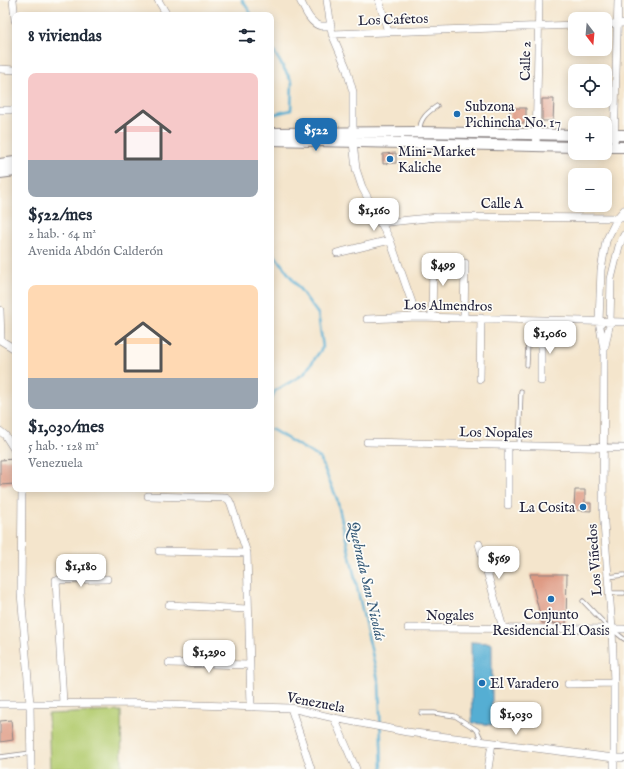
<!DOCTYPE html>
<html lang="es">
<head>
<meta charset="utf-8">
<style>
	body { margin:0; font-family:"IM FELL English",serif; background:#f2f2f3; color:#1f2937; height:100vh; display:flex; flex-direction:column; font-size:15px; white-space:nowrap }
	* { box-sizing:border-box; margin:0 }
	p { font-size:13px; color:#747a83 }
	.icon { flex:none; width:22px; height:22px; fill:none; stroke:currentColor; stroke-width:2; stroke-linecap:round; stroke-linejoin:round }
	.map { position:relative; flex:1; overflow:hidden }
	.details { position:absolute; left:12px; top:12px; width:262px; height:480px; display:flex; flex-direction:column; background:#fff; border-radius:8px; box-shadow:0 2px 10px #0003 }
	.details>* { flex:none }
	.needle { width:26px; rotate:164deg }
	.controls { position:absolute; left:568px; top:12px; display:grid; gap:8px }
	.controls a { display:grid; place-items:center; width:44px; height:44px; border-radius:8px; background:#fff; box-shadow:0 2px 10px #0003; font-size:20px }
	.price { position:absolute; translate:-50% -34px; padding:0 9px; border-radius:8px; background:#fff; color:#222; font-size:13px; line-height:26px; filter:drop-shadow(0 1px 2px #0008) }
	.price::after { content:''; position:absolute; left:50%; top:24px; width:12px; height:9px; margin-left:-6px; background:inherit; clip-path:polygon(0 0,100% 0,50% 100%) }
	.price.current { background:#1f6fb2; color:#fff }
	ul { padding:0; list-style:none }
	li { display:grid; align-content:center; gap:8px; height:212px; padding:0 16px }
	li span { display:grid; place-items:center; height:124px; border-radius:8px; color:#555 }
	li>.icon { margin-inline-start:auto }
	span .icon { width:72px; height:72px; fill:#fffc; stroke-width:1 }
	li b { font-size:17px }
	h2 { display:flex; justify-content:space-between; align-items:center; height:48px; padding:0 16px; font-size:17px }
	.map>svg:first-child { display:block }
	.green { fill:#b4cc70; stroke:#6b7756 }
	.water { fill:#55aed3; stroke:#3c6887 }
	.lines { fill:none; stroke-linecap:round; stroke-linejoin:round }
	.stream { stroke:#55aed3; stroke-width:2.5 }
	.building { fill:#de9982 }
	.lane-casing { stroke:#8b8484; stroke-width:5 }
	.street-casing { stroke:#8b8484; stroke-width:8 }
	.secondary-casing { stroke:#8b8484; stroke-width:12 }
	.lane { stroke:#fff; stroke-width:3.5 }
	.street { stroke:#fff; stroke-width:7 }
	.secondary { stroke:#fff; stroke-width:10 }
	.poi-dot { fill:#1f6fb2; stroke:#fdfcf7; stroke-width:1.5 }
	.labels { text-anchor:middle; stroke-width:3.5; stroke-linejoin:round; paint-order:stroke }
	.street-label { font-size:14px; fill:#22223b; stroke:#fdfcf7 }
	.poi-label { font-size:14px; fill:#22223b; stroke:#fdfcf7; text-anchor:start }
	.water-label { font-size:15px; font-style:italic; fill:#365a78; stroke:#fdfcf7 }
</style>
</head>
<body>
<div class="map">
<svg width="624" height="769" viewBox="0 0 624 769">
	<rect width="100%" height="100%" fill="#fdfcf7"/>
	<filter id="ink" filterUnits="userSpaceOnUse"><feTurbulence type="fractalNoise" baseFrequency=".025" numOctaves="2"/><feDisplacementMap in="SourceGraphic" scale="8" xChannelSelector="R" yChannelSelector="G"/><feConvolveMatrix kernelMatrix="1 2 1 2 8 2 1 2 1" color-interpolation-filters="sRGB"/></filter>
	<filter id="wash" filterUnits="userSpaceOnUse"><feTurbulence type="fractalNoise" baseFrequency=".012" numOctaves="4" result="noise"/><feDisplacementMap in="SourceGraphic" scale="16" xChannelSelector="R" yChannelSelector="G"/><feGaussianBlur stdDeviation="0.9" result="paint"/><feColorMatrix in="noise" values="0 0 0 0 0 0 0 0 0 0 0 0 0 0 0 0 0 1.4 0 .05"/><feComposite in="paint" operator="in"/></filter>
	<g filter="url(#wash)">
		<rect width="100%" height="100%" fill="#f4e5cc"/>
		<!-- green -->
		<path class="green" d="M121,711L122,769H50L48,714Z"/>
		<!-- water -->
		<path class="water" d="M471,642L492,643V725L472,723Z"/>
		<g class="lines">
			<!-- stream -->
			<path class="stream" d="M242,0L252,15
				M271,47L292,82L291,110L271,115
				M271,250L318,314L323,347L304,374L275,391L271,400
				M271,429L320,458L337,499L379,684L382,769"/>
		</g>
		<g id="blocks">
			<!-- building -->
			<path class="building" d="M542,99H554L553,121H542Z
				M510,108H526V123H510Z
				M396,153V163L383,164V154Z
				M15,459V484L0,485V460Z
				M575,490H585V503H591V511L574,510Z
				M530,574H567L566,624L542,623Z
				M11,720L13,740L0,742V721Z"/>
		</g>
	</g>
	<g filter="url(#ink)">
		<use href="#blocks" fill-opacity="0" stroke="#8b8484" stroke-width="1"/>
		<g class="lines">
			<defs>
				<path id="lane" d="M420,131C419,119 428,112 437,106
					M527,365L529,319
					M519,446L521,391
					M608,577L624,575
					M609,593H624
					M583,601L604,623L624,639
					M421,713H434L455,716L477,730L482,741
					M0,757L31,753"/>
				<path id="street" d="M13,0L15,20
					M158,0L167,15
					M300,0C304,8 310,24 321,26C324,26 328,26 331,26
					M327,0L332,34L346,67L353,92V142L356,169L362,187L390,240L417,317
					M379,0L388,32
					M605,24L624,23
					M332,34L575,25
					M0,69L15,70
					M0,110H15
					M536,147L539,0
					M614,147L618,0
					M380,223L437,217L622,218
					M337,253L390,240
					M0,310L1,340
					M432,317L433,264
					M464,318L465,263
					M367,319L417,317L624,322
					M0,340L15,349
					M605,346L610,322L611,279L619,246L624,235
					M480,379L481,318
					M541,381V320
					M0,431L5,435L15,451
					M367,442L624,448
					M22,489L21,593L30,704L31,769
					M148,496L226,498L229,500L231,504L247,553L251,707
					M508,505V446
					M479,544L503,628
					M159,551L247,553
					M169,605L247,609
					M408,628L624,629
					M169,663L250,665
					M568,684L614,683
					M63,703L56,580L107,579
					M0,704L131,703L291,708L334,718L407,732L614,758H624
					M291,708L311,769
					M334,718L356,769
					M488,769L492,743
					M614,769V683L612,629L603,510L604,350L599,321L601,270L606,241L618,217L624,210"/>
				<path id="secondary" d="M271,133L420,132L575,135
					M605,135H624
					M271,140L575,147
					M605,147H624
					M0,164L15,162
					M0,173L15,171"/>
			</defs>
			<!-- lane casing -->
			<use href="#lane" class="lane-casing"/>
			<!-- street casing -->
			<use href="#street" class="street-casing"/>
			<!-- secondary casing -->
			<use href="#secondary" class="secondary-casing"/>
			<!-- lane -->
			<use href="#lane" class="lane"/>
			<!-- street -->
			<use href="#street" class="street"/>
			<!-- secondary -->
			<use href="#secondary" class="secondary"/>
		</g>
	</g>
	<!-- markers -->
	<g class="poi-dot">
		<circle cx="457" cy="114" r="4"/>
		<circle cx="390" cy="159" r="4"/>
		<circle cx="583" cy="507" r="4"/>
		<circle cx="551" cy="599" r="4"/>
		<circle cx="482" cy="683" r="4"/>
	</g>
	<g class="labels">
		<!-- street labels -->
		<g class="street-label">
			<text transform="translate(393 19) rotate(-2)" y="5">Los Cafetos</text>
			<text transform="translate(525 61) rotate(-89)" y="5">Calle 2</text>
			<text x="502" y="208">Calle A</text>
			<text transform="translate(448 305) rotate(1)" y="5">Los Almendros</text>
			<text transform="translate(496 432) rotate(1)" y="5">Los Nopales</text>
			<text transform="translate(594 560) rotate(-94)" y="5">Los Viñedos</text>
			<text x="450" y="620">Nogales</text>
			<text transform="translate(316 702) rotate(11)" y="5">Venezuela</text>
		</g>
		<!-- poi labels -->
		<g class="poi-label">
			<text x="465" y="111">Subzona<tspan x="465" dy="16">Pichincha No. 17</tspan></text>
			<text x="398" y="156">Mini-Market<tspan x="398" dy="16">Kaliche</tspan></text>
			<text x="575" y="512" text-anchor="end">La Cosita</text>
			<text x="551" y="619" text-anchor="middle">Conjunto<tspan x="551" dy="16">Residencial El Oasis</tspan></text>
			<text x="490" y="688">El Varadero</text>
		</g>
		<!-- water labels -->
		<g class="water-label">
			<text transform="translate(367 581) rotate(77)" y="5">Quebrada San Nicolás</text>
		</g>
	</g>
</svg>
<div class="controls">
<a><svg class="needle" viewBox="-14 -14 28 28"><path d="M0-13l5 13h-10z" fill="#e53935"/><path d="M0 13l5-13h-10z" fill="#747a83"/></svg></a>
<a><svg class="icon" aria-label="locate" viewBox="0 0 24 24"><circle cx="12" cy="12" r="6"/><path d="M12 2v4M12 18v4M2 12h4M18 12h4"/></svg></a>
<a>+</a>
<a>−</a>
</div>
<b class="price current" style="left:316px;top:152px">$522</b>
<b class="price" style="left:374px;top:232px">$1,160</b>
<b class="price" style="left:443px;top:287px">$499</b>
<b class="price" style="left:550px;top:355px">$1,060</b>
<b class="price" style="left:499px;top:580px">$569</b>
<b class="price" style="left:81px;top:588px">$1,180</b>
<b class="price" style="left:209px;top:674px">$1,290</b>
<b class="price" style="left:516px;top:736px">$1,030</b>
<section class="details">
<h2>8 viviendas<svg class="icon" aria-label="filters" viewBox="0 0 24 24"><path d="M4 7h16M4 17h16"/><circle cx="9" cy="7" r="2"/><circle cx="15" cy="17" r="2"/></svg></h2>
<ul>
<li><span style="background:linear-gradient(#f6c9c9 70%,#9aa5b1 0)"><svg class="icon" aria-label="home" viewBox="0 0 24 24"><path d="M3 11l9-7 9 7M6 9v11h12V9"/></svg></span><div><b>$522/mes</b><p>2 hab. · 64 m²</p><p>Avenida Abdón Calderón</p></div></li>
<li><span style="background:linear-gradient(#ffd9b3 75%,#9aa5b1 0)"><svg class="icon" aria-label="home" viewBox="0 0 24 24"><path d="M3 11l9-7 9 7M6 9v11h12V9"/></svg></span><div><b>$1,030/mes</b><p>5 hab. · 128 m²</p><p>Venezuela</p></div></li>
</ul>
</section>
</div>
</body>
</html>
